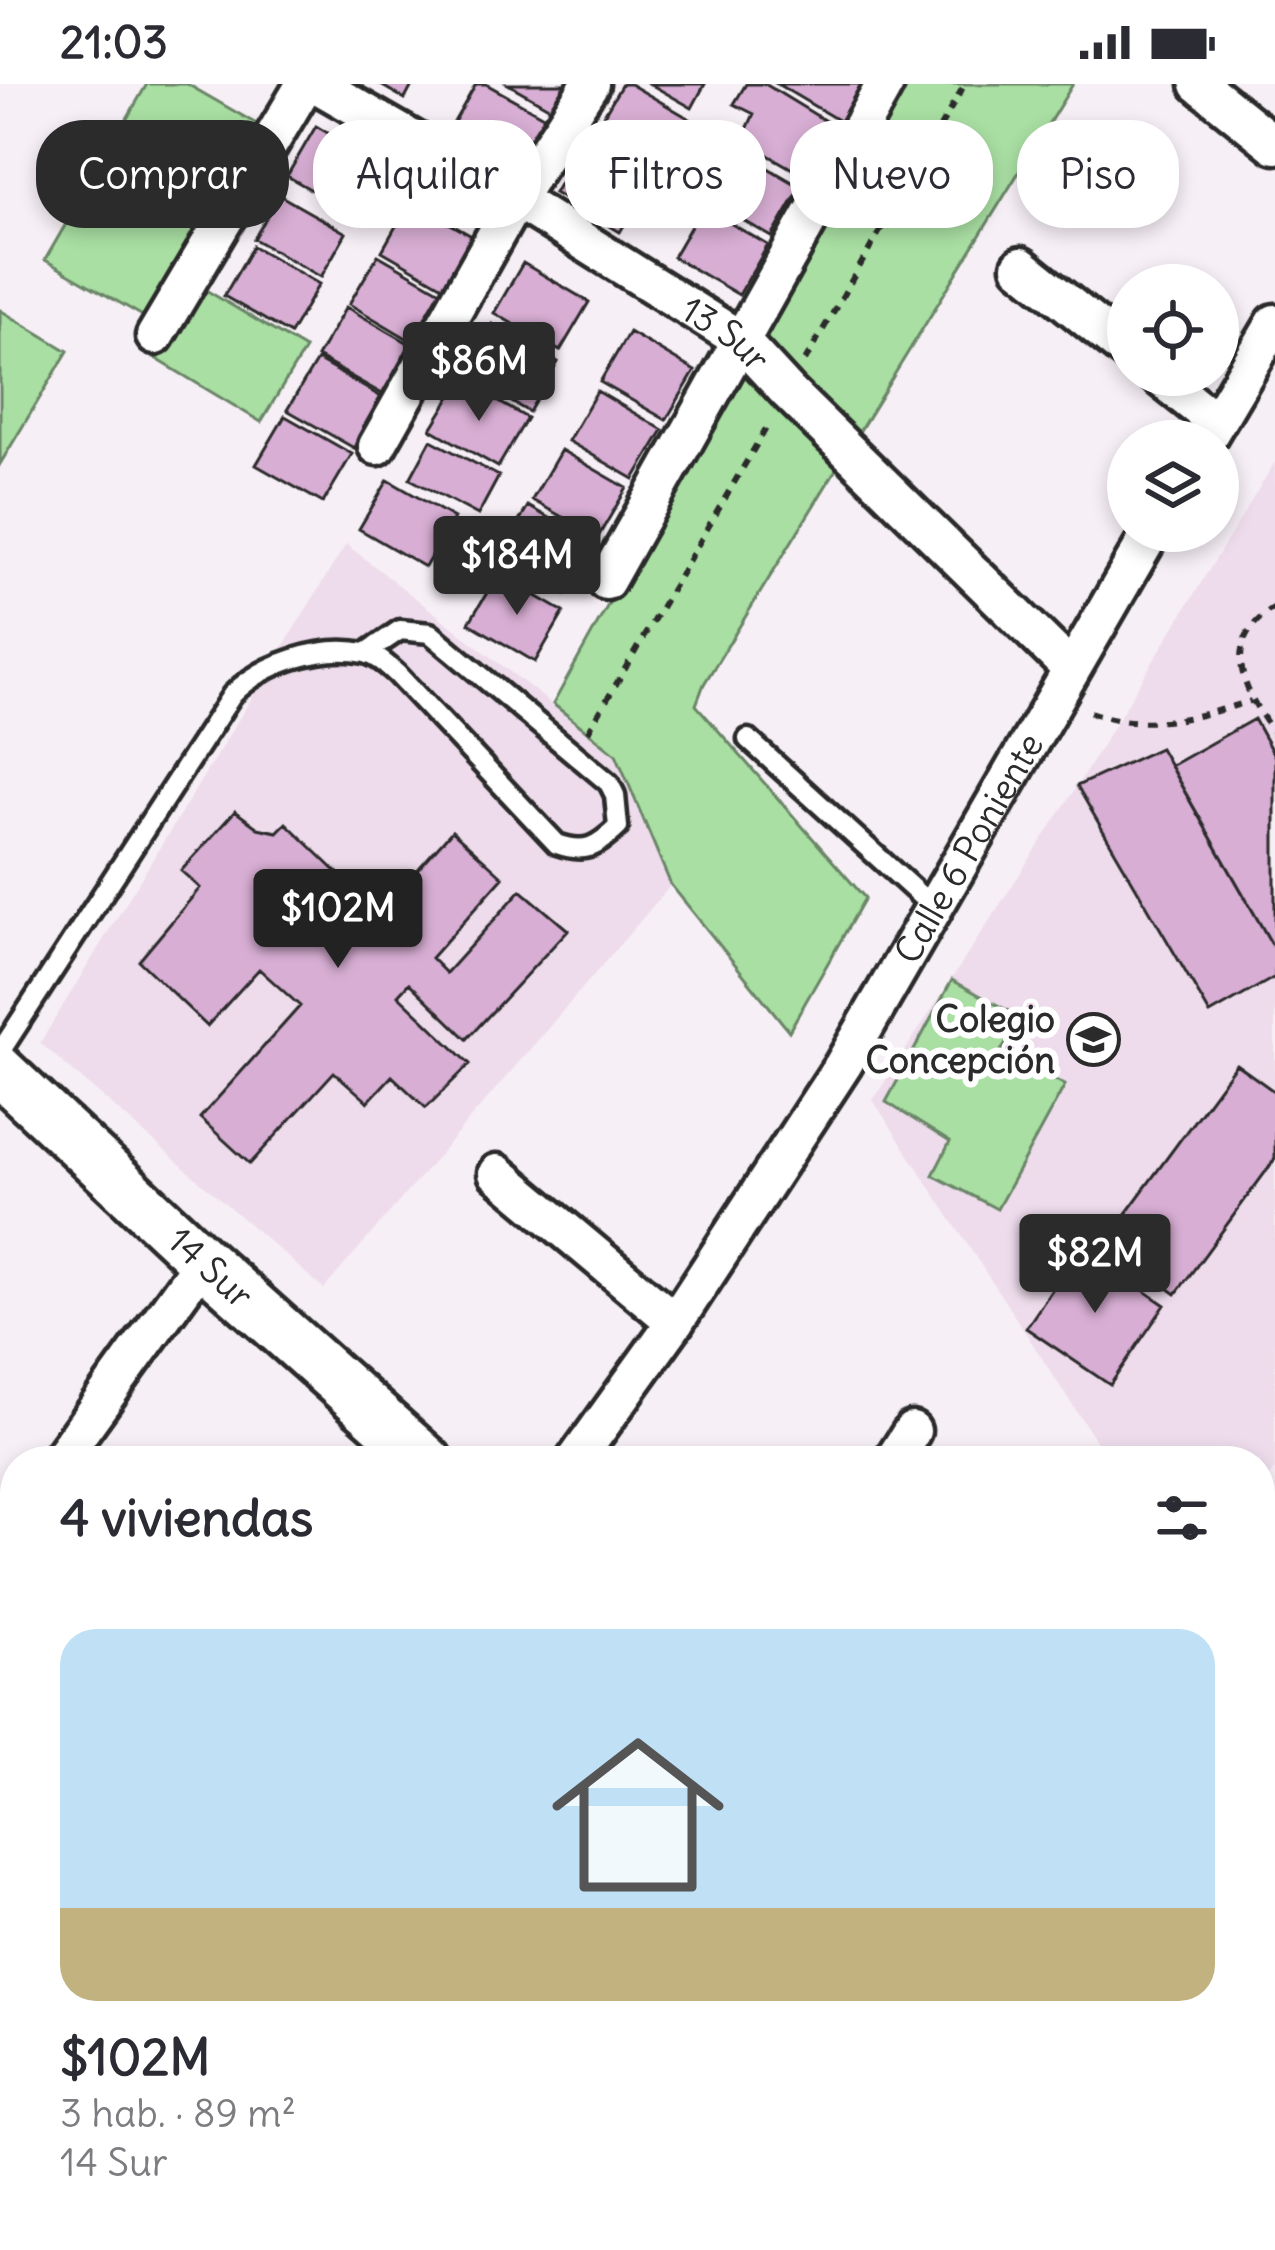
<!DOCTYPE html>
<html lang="es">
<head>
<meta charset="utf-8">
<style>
	body { margin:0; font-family:Delius,sans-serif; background:#f7f7f7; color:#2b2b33; height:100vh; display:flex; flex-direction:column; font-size:45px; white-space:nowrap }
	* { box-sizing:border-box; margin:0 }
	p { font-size:39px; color:#7c7c81 }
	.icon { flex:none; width:66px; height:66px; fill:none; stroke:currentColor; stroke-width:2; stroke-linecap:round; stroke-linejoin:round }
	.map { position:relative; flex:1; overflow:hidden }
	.drawer { position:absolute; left:0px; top:1362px; width:1275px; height:804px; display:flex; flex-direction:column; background:#fff; border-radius:48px 48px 0 0; box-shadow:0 6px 18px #0003 }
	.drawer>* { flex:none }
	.banner { position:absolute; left:36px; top:36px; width:1203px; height:108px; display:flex; gap:24px }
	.fabs { position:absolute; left:1107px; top:180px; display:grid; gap:24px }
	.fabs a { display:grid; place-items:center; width:132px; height:132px; border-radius:50%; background:#fff; box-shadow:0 6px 18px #0003; font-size:60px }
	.price { position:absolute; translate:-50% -102px; padding:0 27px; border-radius:12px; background:#2b2b2b; color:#fff; font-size:39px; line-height:78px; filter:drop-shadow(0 3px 6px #0008) }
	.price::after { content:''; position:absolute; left:50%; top:72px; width:36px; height:27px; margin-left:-18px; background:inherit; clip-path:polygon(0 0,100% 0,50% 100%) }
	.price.on { background:#222; color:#fff }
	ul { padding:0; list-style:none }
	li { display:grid; align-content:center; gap:24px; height:636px; padding:0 60px }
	li span { display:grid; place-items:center; height:372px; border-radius:36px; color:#555 }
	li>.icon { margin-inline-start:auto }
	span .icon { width:216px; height:216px; fill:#fffc; stroke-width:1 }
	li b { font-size:51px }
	h2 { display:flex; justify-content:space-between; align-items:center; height:144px; padding:0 60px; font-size:51px }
	.chip { padding:0 42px; border-radius:48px; background:#fff; box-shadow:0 6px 18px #0003; font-size:42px; line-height:108px }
	.chip.on { background:#2b2b2b; color:#fff }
	.status { display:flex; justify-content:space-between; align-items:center; height:84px; padding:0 60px; background:#fff; direction:ltr }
	.status svg { height:33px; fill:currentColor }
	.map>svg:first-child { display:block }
	.built { fill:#eedcec }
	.green { fill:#a9dfa3; stroke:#6a8567; stroke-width:3 }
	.building { fill:#d8aed4; stroke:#2b2b2b; stroke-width:3 }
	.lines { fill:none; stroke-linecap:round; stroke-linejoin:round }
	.lane-casing { stroke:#2b2b2b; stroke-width:27 }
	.street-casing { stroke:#2b2b2b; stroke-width:45 }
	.secondary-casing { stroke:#2b2b2b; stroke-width:57 }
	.path { stroke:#2b2b2b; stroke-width:6; stroke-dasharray:9 9; stroke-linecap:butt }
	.lane { stroke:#fff; stroke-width:18 }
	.street { stroke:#fff; stroke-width:36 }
	.secondary { stroke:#fff; stroke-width:48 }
	.labels { text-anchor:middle; stroke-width:12; stroke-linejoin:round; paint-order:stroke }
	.street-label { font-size:36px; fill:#2b2b2b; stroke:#fff }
	.poi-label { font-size:36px; font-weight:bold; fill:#2b2b2b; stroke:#fff; text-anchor:end }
</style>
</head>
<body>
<div class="status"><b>21:03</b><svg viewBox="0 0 49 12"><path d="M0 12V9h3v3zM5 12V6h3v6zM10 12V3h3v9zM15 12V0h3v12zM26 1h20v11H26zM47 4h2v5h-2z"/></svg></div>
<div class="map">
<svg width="1275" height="2166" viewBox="0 0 1275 2166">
	<rect width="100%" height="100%" fill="#f7eff6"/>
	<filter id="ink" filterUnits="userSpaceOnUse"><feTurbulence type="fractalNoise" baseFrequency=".00833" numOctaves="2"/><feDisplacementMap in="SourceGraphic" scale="24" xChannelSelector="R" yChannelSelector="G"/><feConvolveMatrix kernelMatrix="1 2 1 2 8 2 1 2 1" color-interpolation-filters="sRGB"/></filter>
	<g filter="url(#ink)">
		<!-- built -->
		<path class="built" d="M1275,378V1385L1260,1404V1377H1109L873,1016L1077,702Z
			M346,460L616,670L671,801L324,1205L40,959Z"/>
		<!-- green -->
		<path class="green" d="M147,0H187L260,42L148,235L45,176Z
			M897,0H1073L704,600L696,621L865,814L789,947L671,801L616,670L553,620Z
			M194,199L305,265L261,338L150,271Z
			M0,226L68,267L0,380Z
			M952,896L1023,935L1001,967L1065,1001L997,1125L933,1091L950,1058L886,1018Z
			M0,1527L15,1537V1704L0,1724Z
			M1260,1759L1275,1767V1817L1260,1866Z
			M1007,2151H1215L1210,2166H996Z"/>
		<!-- building -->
		<path class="building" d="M379,0H413L405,15Z
			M476,0H486L545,33L516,83L450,45Z
			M508,0H566L552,25Z
			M622,0H630L690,35L661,85L595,46Z
			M650,0H705L692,24Z
			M746,0H765L837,44L808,94L742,56L754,30L734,20Z
			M777,0H863L841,38Z
			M316,42L382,81L354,130L287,92Z
			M583,60L650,98L620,148L554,109Z
			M735,65L801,103L772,153L706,115Z
			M279,111L346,149L321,193L254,155Z
			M410,117L477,155L448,205L382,167Z
			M702,123L768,161L739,211L673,173Z
			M253,162L319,200L290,250L224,212Z
			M378,171L444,209L415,259L349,220Z
			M523,179L589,218L560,267L494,229Z
			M346,223L412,261L384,311L317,273Z
			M492,240L558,278L529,328L463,290Z
			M629,248L695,287L666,336L600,298Z
			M317,276L383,314L354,364L287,326Z
			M461,296L527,334L498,383L431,345Z
			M597,307L663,346L634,395L568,357Z
			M285,332L352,370L323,419L256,381Z
			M431,356L499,392L478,431L410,395Z
			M561,366L627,404L598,453L532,416Z
			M388,396L454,434L425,483L359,445Z
			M528,422L594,460L565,510L499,472Z
			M498,490L564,528L535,578L469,539Z
			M1254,635L1275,673V866L1170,682Z
			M1160,664L1275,866V893L1210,930L1077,702Z
			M235,727L258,744L277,748L286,739L346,797L317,829L351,861L452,747L503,793L431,874L446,889L521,806L568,846L467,955L409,899L398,911L470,980L426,1024L392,992L368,1018L334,988L250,1080L200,1034L300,922L259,885L207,942L139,877L200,804L181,787Z
			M1236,980L1275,1008V1075L1176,1210L1105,1158Z
			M1081,1163L1165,1221L1110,1301L1026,1244Z
			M15,1800V1839L0,1828V1820Z
			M0,2073L13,2083L0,2102Z"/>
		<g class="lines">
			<defs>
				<path id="lane" d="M748,655L934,824
					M0,968L232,611C261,580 322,560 365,569C378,572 388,582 397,590L557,760C586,770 597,763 618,743L615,711L609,699L430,549L400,546L366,569"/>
				<g id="street">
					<path id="s1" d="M316,0L516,115L739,255L788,308L1071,585"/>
					<path d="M1199,0L1275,61"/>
					<path d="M1021,182L1128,268"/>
					<path d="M155,252L305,0"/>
					<path d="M1157,291L1216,338"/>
					<path d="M1205,357L1275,239"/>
					<path d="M377,362L516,115L590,0"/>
					<path d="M606,497L885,0"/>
					<path d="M497,1089L675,1238"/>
					<path d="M59,1377L203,1177"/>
					<path id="s2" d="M575,1377L675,1238L843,981L1152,447"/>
					<path d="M893,1377L912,1347"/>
					<path d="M0,1459L15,1438"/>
					<path d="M0,1513L15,1524"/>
					<path d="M1261,1641L1275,1651"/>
					<path d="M0,1990L15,2000"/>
					<path d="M223,2151L243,2166"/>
					<path d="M28,2166L38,2151"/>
					<path d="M574,2166L584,2151"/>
					<path d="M931,2166L942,2151"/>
					<path d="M1234,2166L1239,2151"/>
				</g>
				<g id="secondary">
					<path id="s3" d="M0,987L203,1177L427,1377"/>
					<path d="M1260,2101L1275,2111"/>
				</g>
			</defs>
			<!-- lane casing -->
			<use href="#lane" class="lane-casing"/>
			<!-- street casing -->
			<use href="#street" class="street-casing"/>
			<!-- secondary casing -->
			<use href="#secondary" class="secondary-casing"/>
			<!-- path -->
			<path class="path" d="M805,277L965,0
				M1275,523C1219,558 1242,606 1275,650
				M1090,628C1147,648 1195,634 1251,617
				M588,648L768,341
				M1090,2166L1097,2151"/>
			<!-- lane -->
			<use href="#lane" class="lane"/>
			<!-- street -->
			<use href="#street" class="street"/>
			<!-- secondary -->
			<use href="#secondary" class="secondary"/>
		</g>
	</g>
	<!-- icons -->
	<defs>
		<symbol id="school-ring" viewBox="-11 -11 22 22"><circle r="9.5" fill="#fff" stroke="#2b2b2b" stroke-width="1.5"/><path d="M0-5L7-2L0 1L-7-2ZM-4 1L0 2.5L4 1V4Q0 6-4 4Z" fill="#2b2b2b"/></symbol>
	</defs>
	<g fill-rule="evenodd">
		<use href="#school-ring" x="1064" y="926" width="59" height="59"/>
	</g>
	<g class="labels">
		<!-- street labels -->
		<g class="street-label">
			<text dy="13" stroke="none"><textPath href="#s1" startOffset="480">13 Sur</textPath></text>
			<text dy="13" stroke="none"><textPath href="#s2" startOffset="729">Calle 6 Poniente</textPath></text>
			<text dy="13" stroke="none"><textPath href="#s3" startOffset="288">14 Sur</textPath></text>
		</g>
		<!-- poi labels -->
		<g class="poi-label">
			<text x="1055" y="948">Colegio<tspan x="1055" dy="41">Concepción</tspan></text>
		</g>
	</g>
</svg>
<div class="fabs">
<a><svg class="icon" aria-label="locate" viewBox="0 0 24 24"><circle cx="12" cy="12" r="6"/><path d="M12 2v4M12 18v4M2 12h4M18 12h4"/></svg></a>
<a><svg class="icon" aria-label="layers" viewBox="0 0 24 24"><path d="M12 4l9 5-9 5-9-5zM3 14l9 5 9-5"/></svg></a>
</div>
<b class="price" style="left:479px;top:340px">$86M</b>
<b class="price" style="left:517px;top:534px">$184M</b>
<b class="price on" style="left:338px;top:887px">$102M</b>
<b class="price" style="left:1095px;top:1232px">$82M</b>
<div class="banner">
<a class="chip on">Comprar</a>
<a class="chip">Alquilar</a>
<a class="chip">Filtros</a>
<a class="chip">Nuevo</a>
<a class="chip">Piso</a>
</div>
<section class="drawer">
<h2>4 viviendas<svg class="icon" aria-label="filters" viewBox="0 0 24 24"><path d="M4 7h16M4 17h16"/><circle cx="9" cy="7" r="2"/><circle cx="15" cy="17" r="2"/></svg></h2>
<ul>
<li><span style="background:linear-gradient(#bfe0f5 75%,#c2b280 0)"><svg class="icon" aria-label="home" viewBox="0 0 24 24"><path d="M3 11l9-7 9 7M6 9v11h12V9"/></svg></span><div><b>$102M</b><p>3 hab. · 89 m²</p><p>14 Sur</p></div></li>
</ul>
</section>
</div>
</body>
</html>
